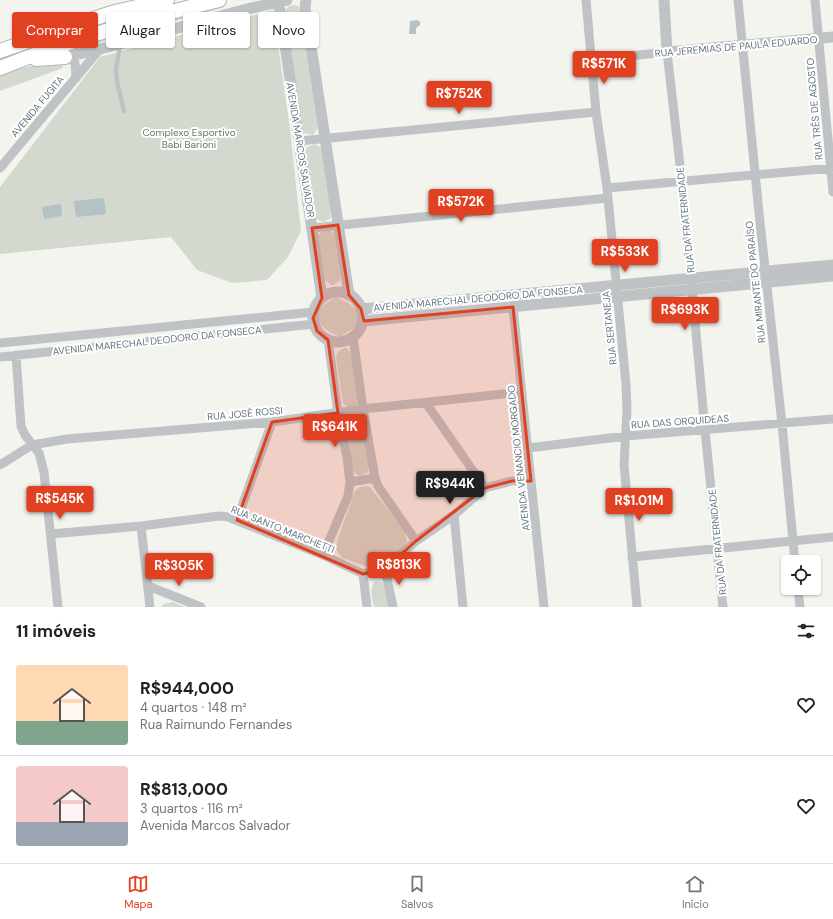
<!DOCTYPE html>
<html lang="pt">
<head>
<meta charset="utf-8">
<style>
	body { margin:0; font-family:"DM Sans",sans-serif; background:#f6f6f6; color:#222; height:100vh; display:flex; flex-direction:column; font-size:15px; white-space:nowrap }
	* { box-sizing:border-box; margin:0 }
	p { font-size:13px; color:#767676 }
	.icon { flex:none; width:22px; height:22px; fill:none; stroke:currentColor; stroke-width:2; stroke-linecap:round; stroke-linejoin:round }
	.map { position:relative; height:607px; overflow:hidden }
	.drawer { display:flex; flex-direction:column; background:#fff; flex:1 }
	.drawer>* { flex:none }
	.hud { position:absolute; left:12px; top:12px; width:400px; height:36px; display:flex; gap:8px }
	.tools { position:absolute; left:781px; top:555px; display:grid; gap:8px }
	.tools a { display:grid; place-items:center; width:40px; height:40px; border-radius:4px; background:#fff; box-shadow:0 1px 3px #0004; font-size:20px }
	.price { position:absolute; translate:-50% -34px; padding:0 9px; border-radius:4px; background:#e24121; color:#fff; font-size:13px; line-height:26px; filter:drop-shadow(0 1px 2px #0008) }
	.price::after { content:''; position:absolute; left:50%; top:24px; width:12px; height:9px; margin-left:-6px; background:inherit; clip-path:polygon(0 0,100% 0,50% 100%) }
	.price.selected { background:#222; color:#fff }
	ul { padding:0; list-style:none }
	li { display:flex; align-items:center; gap:12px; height:100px; padding:0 16px }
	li+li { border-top:1px solid #e0e0e0 }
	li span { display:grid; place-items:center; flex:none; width:112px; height:80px; border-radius:4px; color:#555 }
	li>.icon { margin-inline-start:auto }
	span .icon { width:48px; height:48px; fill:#fffc; stroke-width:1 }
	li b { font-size:17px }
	h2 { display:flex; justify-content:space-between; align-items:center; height:48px; padding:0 16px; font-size:17px }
	.tag { padding:0 14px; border-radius:4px; background:#fff; box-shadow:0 1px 3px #0004; font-size:14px; line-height:36px }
	.tag.selected { background:#e24121; color:#fff }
	.tab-bar { display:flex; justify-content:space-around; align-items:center; height:56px; border-top:1px solid #e0e0e0; background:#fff; font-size:11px; color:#767676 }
	.tab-bar a { display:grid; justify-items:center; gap:2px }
	.tab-bar .selected { color:#e24121 }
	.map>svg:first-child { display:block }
	.green { fill:#d3d9cf }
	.water { fill:#b3c2c4 }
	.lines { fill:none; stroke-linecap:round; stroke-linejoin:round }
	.primary-casing { stroke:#b0b5b8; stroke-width:16 }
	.service { stroke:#bfc3c6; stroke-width:4.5 }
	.minor { stroke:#bfc3c6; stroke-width:9 }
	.tertiary { stroke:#bfc3c6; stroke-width:11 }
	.primary { stroke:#fff; stroke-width:14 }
	.marked { fill:#e24121; fill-opacity:0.2; stroke:#e24121; stroke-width:3; stroke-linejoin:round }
	.labels { text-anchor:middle; stroke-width:4; stroke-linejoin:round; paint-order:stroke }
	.street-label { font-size:10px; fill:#637581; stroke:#fff }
	.park-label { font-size:10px; fill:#677861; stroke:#fff }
</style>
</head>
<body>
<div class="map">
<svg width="833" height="607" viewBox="0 0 833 607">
	<rect width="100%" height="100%" fill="#f4f4ef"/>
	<!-- green -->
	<path class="green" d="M293,5L298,6L300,9L318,128L313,135L304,133L301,130L285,10L289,6Z
		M228,6L91,45L78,47L93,41L184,15Z
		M273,10L290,129L301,231L288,257L267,280L232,283L197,270L171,237L0,254V187L100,57Z
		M43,63L62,64L63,68L0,91V76L19,69Z
		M315,144L322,149L331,211L330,219L323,222L316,219L314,212L305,151L307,147Z
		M324,230H330L334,234L340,275V280L334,285H331L325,280L318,235Z
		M336,297C350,304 362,307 357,326L340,337C330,332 310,324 320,309C323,304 331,301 336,297Z
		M345,348H347L352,354L358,404L354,408C349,409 346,407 343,403L336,358C337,352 339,350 345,348Z
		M356,417L362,423L369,466L368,472L360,476L356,474L353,470L347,427V422L351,418Z
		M366,486L370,487L404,530L407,541L405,547L383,566L374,569L342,558L336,549L338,538L355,491L360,487Z
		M375,581L382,582L386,586L389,607H374C372,598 369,589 375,581Z
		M173,602L185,607H161L164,604Z"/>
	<!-- water -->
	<path class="water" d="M417,20L420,22V25L416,28V34H409L410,21Z
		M104,198L106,214L76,217L74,201Z
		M61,204L62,216L44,219L42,207Z"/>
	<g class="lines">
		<defs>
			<path id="primary" d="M0,51L111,13L167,0
				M36,59L65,57
				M0,68C71,40 144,18 219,0"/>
		</defs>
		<!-- primary casing -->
		<use href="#primary" class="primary-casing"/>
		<!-- service -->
		<path class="service" d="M120,45L116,70L117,82L124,111"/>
		<!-- minor -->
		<path class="minor" d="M586,0L596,112L607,188L626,384L627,410L624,465L637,607
			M738,0L759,213L782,424L795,562
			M815,0L833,192
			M65,57L70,58L75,63L76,78
			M592,60L667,52L682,182L705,430L723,607
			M299,141L596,112
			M0,168L99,50
			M607,188L833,168
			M312,228L608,198
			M513,307L544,607
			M353,337L363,409L375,478L378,486L416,541
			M0,343L314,312
			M16,355L21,426L25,435L39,453L44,472L58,607
			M0,357L314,324
			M426,403L485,488
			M528,448L626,436L833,419
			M0,465L32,445L67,439L272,422L363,409L522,392
			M350,482L375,478
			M454,515L463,607
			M237,520L272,422
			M141,526L150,607
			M51,534L141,526L219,516L228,517L323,555L363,574L385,569
			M323,555L348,496L350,482L347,457L338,413L328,340
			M632,557L833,537
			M385,569L416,541L454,515L485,488L512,481H531
			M385,569L393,607
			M363,574L367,607
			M148,586L201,607
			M798,588L800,607"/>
		<!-- tertiary -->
		<path class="tertiary" d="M306,0L305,7L349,295
			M664,0L667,52L833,37
			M277,2L280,11L322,298
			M65,57C140,42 212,15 287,0
			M313 317a25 25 0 1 1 50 0a25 25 0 1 1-50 0Z
			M361,309L833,265
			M363,321L833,276"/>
		<!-- primary -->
		<use href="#primary" class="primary"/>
	</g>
	<!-- marked area -->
	<path class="marked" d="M338,225L349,295L361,309L364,321L513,307L531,481H512L485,488L416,541L385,569L363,574L237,520L272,422L338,413L328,340L317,331L313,318L322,298L312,228Z"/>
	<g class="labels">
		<!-- street labels -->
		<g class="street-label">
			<text transform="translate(736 46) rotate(-5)" y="4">RUA JEREMIAS DE PAULA EDUARDO</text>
			<text transform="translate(37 106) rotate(-50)" y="4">AVENIDA FUGITA</text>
			<text transform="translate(814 109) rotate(-95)" y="4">RUA TRÊS DE AGOSTO</text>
			<text transform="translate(301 150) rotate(81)" y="4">AVENIDA MARCOS SALVADOR</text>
			<text transform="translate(685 220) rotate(-96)" y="4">RUA DA FRATERNIDADE</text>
			<text transform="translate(755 282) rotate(-96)" y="4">RUA MIRANTE DO PARAÍSO</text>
			<text transform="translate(478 298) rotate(-5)" y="4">AVENIDA MARECHAL DEODORO DA FONSECA</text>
			<text transform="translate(609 328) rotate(-96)" y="4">RUA SERTANEJA</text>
			<text transform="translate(157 340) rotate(-6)" y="4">AVENIDA MARECHAL DEODORO DA FONSECA</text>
			<text transform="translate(245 413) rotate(-5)" y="4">RUA JOSÉ ROSSI</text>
			<text transform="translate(680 421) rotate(-4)" y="4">RUA DAS ORQUIDEAS</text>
			<text transform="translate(518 458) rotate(-96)" y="4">AVENIDA VENANCIO MORGADO</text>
			<text transform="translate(283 529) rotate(22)" y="4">RUA SANTO MARCHETTI</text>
			<text transform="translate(717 542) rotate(-96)" y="4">RUA DA FRATERNIDADE</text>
		</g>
		<!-- park labels -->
		<g class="park-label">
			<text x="189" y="136">Complexo Esportivo<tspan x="189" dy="12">Babi Barioni</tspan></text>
		</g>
	</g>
</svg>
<div class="tools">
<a><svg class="icon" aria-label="locate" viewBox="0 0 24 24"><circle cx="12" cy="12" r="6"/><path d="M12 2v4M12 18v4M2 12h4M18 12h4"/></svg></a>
</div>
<b class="price" style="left:604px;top:85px">R$571K</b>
<b class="price" style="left:459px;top:115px">R$752K</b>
<b class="price" style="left:461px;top:223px">R$572K</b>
<b class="price" style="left:625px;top:273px">R$533K</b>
<b class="price" style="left:685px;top:331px">R$693K</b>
<b class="price" style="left:335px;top:448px">R$641K</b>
<b class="price selected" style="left:450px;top:505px">R$944K</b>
<b class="price" style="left:60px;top:520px">R$545K</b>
<b class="price" style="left:639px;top:522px">R$1.01M</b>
<b class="price" style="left:399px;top:586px">R$813K</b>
<b class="price" style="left:179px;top:587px">R$305K</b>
<div class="hud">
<a class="tag selected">Comprar</a>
<a class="tag">Alugar</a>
<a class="tag">Filtros</a>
<a class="tag">Novo</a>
</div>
</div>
<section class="drawer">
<h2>11 imóveis<svg class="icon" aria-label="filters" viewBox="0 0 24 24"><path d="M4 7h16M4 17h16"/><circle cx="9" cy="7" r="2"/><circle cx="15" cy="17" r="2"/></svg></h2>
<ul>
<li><span style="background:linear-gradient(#ffd9b3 70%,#7fa58c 0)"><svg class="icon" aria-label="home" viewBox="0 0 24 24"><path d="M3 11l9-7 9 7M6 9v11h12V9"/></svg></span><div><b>R$944,000</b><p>4 quartos · 148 m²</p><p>Rua Raimundo Fernandes</p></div><svg class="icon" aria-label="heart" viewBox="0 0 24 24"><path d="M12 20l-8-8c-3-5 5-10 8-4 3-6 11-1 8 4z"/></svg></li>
<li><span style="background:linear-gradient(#f6c9c9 70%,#9aa5b1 0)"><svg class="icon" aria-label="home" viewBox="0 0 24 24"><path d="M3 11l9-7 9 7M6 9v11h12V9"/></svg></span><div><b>R$813,000</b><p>3 quartos · 116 m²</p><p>Avenida Marcos Salvador</p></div><svg class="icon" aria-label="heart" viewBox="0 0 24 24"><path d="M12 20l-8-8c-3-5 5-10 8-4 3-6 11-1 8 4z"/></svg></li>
</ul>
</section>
<nav class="tab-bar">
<a class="selected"><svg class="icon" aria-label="map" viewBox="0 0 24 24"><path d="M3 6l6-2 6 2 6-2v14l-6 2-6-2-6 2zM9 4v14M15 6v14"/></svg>Mapa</a>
<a><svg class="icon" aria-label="saved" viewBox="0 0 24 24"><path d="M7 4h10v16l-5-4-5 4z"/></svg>Salvos</a>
<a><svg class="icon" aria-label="home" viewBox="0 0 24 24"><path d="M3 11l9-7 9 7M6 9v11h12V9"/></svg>Início</a>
</nav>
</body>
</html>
